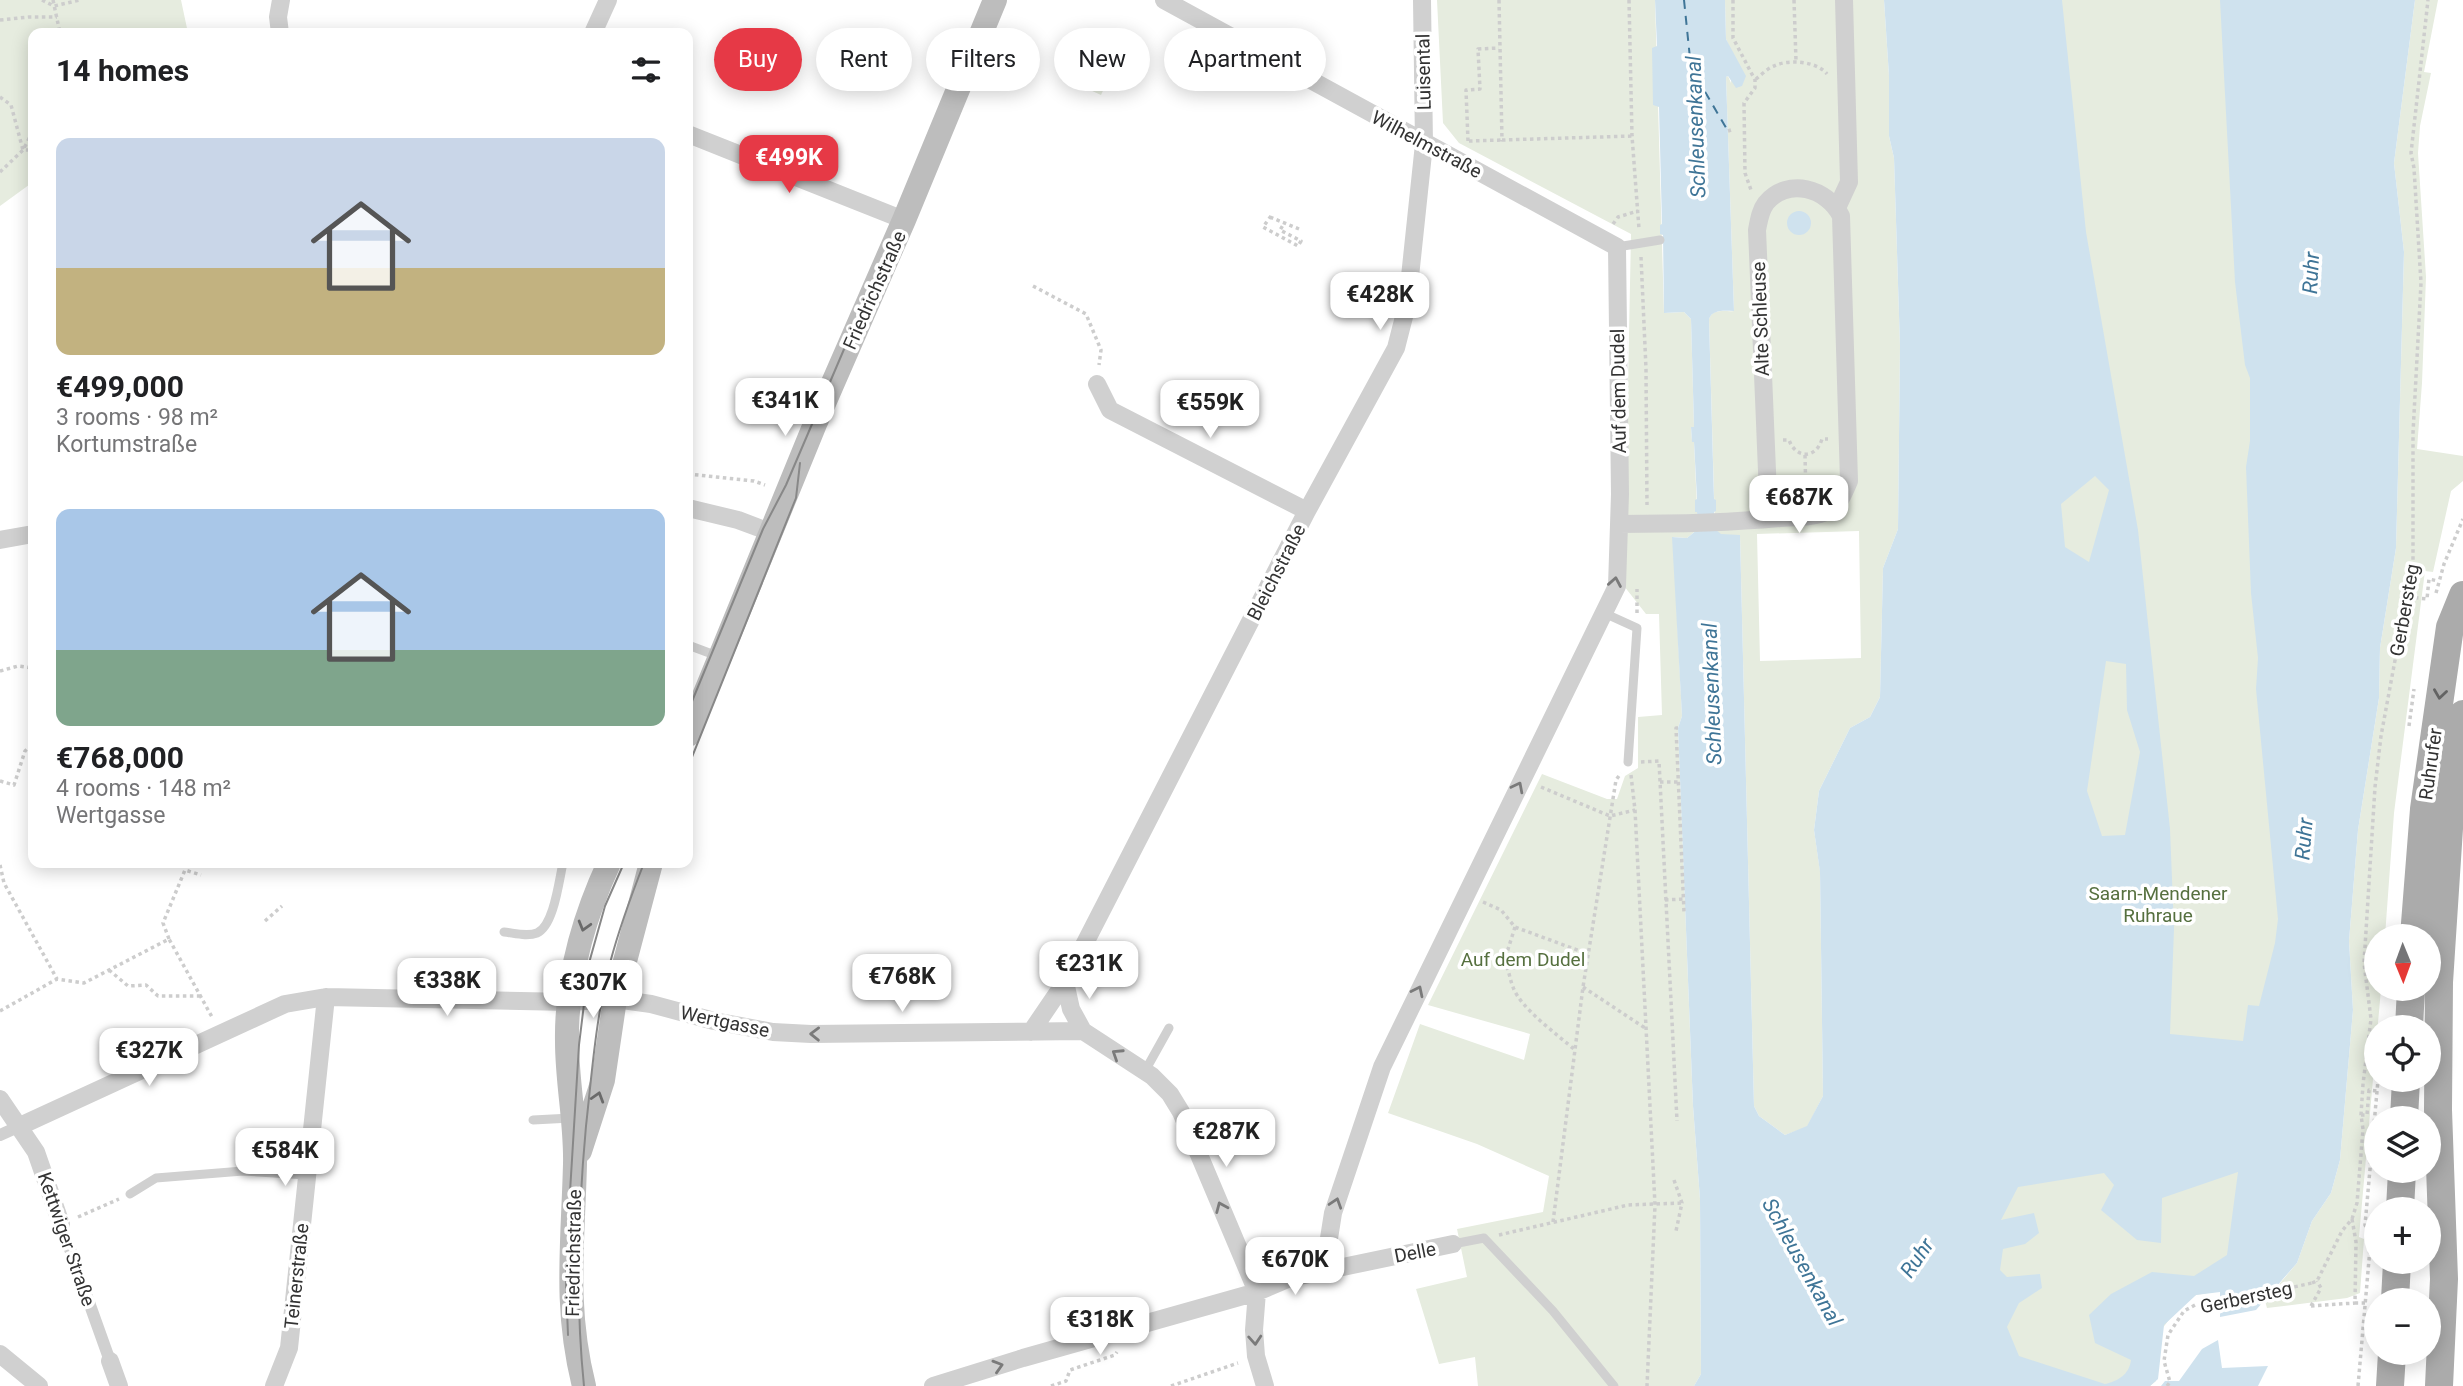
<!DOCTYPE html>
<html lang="en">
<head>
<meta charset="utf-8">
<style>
	body { margin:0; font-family:Roboto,sans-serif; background:#f6f6f6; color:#202124; height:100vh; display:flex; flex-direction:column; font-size:26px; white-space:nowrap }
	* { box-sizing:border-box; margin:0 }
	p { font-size:23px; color:#757577 }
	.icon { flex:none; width:38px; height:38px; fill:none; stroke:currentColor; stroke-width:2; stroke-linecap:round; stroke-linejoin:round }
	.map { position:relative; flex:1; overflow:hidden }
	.sheet { position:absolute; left:28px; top:28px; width:665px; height:840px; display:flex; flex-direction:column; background:#fff; border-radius:14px; box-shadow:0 4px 18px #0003 }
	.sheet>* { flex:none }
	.top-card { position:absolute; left:714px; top:28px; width:665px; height:63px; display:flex; gap:14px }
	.needle { width:46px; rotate:179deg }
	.buttons { position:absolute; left:2364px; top:924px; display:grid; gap:14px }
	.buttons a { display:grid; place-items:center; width:77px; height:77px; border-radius:50%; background:#fff; box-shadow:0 4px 18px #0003; font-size:35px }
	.price { position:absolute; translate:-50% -60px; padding:0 16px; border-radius:14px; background:#fff; color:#222; font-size:23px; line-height:46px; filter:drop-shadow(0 2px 4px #0008) }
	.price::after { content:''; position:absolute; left:50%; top:42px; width:21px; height:16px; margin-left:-10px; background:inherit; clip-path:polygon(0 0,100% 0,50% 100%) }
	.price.on { background:#e63946; color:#fff }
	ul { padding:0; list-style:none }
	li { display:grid; align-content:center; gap:14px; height:371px; padding:0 28px }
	li span { display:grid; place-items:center; height:217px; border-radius:14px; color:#555 }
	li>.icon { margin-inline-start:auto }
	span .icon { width:126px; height:126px; fill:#fffc; stroke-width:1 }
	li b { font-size:30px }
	h2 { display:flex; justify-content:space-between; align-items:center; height:84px; padding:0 28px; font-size:30px }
	.tag { padding:0 24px; border-radius:32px; background:#fff; box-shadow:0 4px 18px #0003; font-size:24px; line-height:63px }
	.tag.on { background:#e63946; color:#fff }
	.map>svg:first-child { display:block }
	.green { fill:#e6ecdf; fill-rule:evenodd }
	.water { fill:#cfe2ee; fill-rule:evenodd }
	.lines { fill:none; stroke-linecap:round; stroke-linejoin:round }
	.ferry { stroke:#3f7597; stroke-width:2; stroke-dasharray:9 7; stroke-linecap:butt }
	.path { stroke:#cdcdcd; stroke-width:3.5; stroke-dasharray:3.5 3.5; stroke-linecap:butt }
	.service { stroke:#d0d0d0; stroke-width:9 }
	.pedestrian { stroke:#d0d0d0; stroke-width:12 }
	.minor { stroke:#d0d0d0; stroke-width:18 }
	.secondary { stroke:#bdbdbd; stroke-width:24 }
	.primary { stroke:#ababab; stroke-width:28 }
	.tram { stroke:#888; stroke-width:2 }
	.path-bridge { stroke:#cdcdcd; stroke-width:3.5; stroke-dasharray:3.5 3.5; stroke-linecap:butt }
	.oneway { stroke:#7a7a7a }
	.oneway2 { stroke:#636363 }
	.oneway3 { stroke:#6a6a6a }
	.labels { text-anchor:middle; stroke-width:7; stroke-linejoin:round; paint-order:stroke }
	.street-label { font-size:19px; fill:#333; stroke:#fff }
	.park-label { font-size:19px; fill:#56703f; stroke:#fff }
	.water-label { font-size:21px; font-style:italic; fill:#3f7597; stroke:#fff }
</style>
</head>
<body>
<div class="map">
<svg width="2463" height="1386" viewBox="0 0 2463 1386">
	<rect width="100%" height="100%" fill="#fff"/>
	<!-- green -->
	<path class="green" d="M0,0H181L188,33H33V182L0,206Z
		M1437,0H1655L1664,313L1684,312L1691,319L1694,427L1691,428L1692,441L1694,442L1698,529L1687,538L1673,537L1682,716L1678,728L1693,1106L1700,1199L1701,1374L1694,1386H1478L1475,1357L1439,1364L1416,1289L1467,1277L1457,1229L1543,1212L1549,1176L1477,1144L1388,1113L1420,1024L1524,1060L1530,1034L1428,1005L1542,774L1607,799H1617L1625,776L1638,768V717L1662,715L1659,614H1646L1624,586L1631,234L1459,143L1443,123Z
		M1725,0H1884L1889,76V136L1894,158L1900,346L1898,529L1883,568L1880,697L1870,717L1850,728L1819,791L1814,830L1820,871L1823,1096L1807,1127L1785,1135L1759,1116L1754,1106L1740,535H1721L1715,529L1709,319C1713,308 1725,312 1734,311L1726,77L1728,76L1731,83L1733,54L1726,39ZM1859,531L1861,658L1760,661L1757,534Z
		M2020,0H2319L2324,938L2220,1291L2196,1295L2174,1313L2156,1337V1381L2150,1386H1975Z
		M2415,0H2438L2424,72L2431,73L2420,126L2418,153L2426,277L2422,383L2417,449L2463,456V481L2451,491L2433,572L2425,571L2394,813L2385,936H2376V989H2381L2359,1237L2364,1239L2360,1293L2347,1298L2267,1308L2265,1301L2297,1263L2312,1221L2331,1193L2340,1160L2353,1010L2349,941L2358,830L2379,698L2380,648L2396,548L2404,252L2394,163Z
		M1081,54L1113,69L1101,95L1068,80Z"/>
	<!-- water -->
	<path class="water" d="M1655,0H1725L1726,39L1746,76L1742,86L1736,88L1728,76L1726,77L1734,311C1724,311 1713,309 1709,319L1714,499L1716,500V511L1714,512L1715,529L1721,534L1740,535L1754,1106L1759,1116L1785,1135L1807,1126L1823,1096L1820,872L1814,830L1819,791L1850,728L1870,717L1880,697L1883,568L1898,529L1900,346L1894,158L1889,136V76L1884,0H2062L2086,232L2138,530L2170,829L2174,929L2170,1034L2243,1041L2248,1005L2259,1006L2275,943L2278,919L2256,689L2258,658L2251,593L2246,467L2250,441V378L2245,365L2235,282L2220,0H2415L2394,163L2404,252L2396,548L2380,648L2379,698L2358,830L2349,941L2353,1010L2340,1160L2331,1193L2312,1221L2297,1263L2256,1310L2220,1317V1292L2196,1295L2164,1325L2158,1379L2150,1386H1694L1701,1374L1700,1199L1693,1106L1678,728L1682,716L1672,537L1687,538L1698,529L1697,512H1695V500L1697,499L1694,442H1692L1691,427H1694L1691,319L1684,312L1664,313L1663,235L1660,234V225L1662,224L1659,107L1653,105L1652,48L1657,46ZM2095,476L2109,490L2089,562L2065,547L2061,504ZM2106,661L2126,664L2127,710L2140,752L2125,835L2102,836L2087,791ZM2238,1172L2227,1255L2194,1276L2152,1272L2111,1294L2089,1315L2095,1343L2131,1360C2129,1375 2118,1381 2105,1384L2019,1356L2007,1327L2019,1303L2042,1288L2040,1274L2007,1277L2000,1270L2003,1249L2025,1244L2039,1233L2034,1213L2001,1220L2018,1187L2104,1173L2114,1185L2101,1210L2137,1240L2161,1243L2162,1198Z
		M1787 223a12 12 0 1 1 24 0a12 12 0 1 1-24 0Z
		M2218,1340L2222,1368L2268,1366L2258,1386H2161L2165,1381H2179L2202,1349Z"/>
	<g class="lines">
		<!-- ferry -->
		<path class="ferry" d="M1684,0L1691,68L1728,131"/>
		<!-- path -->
		<path class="path" d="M42,0L54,6L80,0
			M53,0L60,33
			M1499,0L1502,140L1632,136
			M1629,0L1632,136L1639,229
			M1733,0V38L1755,80V88L1744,103L1745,173L1751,190
			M1794,0L1796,61
			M0,20L29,17H57
			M1756,79C1761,75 1768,68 1774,66C1788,59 1817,61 1827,74
			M0,97L11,105L23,150H33
			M1728,131L1731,130
			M1468,141L1466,90L1480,89L1478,49L1499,48
			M1469,141L1502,140
			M0,172L23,150L33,131
			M1271,216L1263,227L1298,246L1301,241L1280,230L1285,222
			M1270,217L1299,229
			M1613,224L1618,217L1638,211
			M1641,257L1646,369L1647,505
			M1033,286L1086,314L1101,350L1099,365
			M1783,440H1789C1796,459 1816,459 1822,439H1828
			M1805,455L1806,498
			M688,474L754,481L765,485
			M2436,593L2444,564L2463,519
			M2408,597L2427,599L2429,579L2438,581
			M1637,613V589
			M0,671L18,666L33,668
			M2409,726L2414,689
			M1678,728H1676L1684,912
			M1641,762L1659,761L1677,1121
			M1631,775L1635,810L1655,1205L1647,1386
			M0,781L14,785L25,751L33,744
			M1660,782H1678
			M1541,787L1610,816L1635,810
			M0,865L4,883L57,979
			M1665,900L1683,899
			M1483,902L1501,910L1515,927L1588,954
			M265,921L282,906
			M1515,927L1504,962C1510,972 1509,977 1513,987C1520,1008 1558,1035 1575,1050
			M169,939L163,923L185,870L201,875
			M109,970L128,986L146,985L158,996H201
			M1583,987L1645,1028
			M0,1011L57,979L84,983L169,939L212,1017
			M2361,1115H2367L2369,1090L2377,1091
			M1674,1180L1682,1203L1676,1231
			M78,1217L119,1199
			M2352,1219L2356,1242L2355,1303H2365
			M1553,1222L1583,987L1616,780L1621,773
			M1499,1235L1628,1205L1682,1203
			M2312,1283L2317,1281L2342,1231L2352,1219L2357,1203L2363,1129L2361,1115L2363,1084L2371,1019L2364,963L2375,787L2381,736L2413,563V433L2421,283L2414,168L2411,153L2428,0
			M2311,1306L2355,1303
			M2311,1306L2321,1288L2317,1281
			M1051,1386L1066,1381L1070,1370L1115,1355L1117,1352
			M1171,1386L1238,1363
			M2358,1386L2371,1237L2365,1225L2378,1080"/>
		<!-- service -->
		<path class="service" d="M1617,247L1660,240
			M1604,613L1637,628L1628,762
			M688,645L720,657
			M504,932C514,933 527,937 537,933C554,926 559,880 563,863
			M1145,1071L1169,1028
			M533,1120L571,1118
			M130,1194L156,1178L243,1171L306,1175
			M1453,1244L1484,1238L1553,1311L1614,1386"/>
		<!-- pedestrian -->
		<path class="pedestrian" d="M0,1135L20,1126
			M61,1224L110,1361"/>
		<!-- minor -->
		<path class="minor" d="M1164,0L1617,247L1620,494L1617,586L1382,1067L1333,1213L1324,1270
			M280,33L278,17L281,0
			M593,33L608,0
			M688,134L904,220
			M1837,208L1849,182L1844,0
			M1097,384L1110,410L1307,511
			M688,508L738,520L770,532
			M1619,524C1673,524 1726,523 1780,518C1795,517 1814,518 1828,511C1840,505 1844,492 1849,481L1841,216C1827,188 1788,177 1766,203C1760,211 1759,220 1757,230L1769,519
			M0,540L33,534
			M1065,982L1071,1009L1083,1031
			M1031,1032L1065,982L1307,511L1396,348L1407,305L1424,144L1422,0
			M0,1099L36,1152L61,1224
			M20,1126L285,1004L326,997L569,1002L615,999L651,1004L714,1021L773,1032L811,1034L1083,1031L1152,1076L1170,1094L1181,1112L1257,1292L1254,1330L1256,1356L1265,1386
			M0,1354L39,1386
			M110,1361L119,1386
			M274,1386L289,1348L326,997
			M933,1386L1023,1358L1257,1292L1290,1278L1453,1244"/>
		<!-- secondary -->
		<path class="secondary" d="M688,735L815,424L904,220L995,0
			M580,1151L603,1080L615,999L651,863
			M584,1386C564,1307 573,1244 575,1164C576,1123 567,1083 567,1042C566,980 583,919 609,863"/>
		<!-- primary -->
		<path class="primary" d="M2414,936L2424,809L2450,627L2463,595
			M2409,1027L2411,989
			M2404,1118L2406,1080
			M2400,1209L2402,1171
			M2395,1300L2397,1262
			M2390,1386L2392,1353
			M2439,1386L2444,1279L2438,1110L2439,982L2450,813L2463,714"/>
		<!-- tram -->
		<path class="tram" d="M688,711L763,529L786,485L880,265
			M688,767L796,498L800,463
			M570,1192L579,1045L589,963L605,906L624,863
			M568,1244L566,1285L568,1335
			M584,1386C575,1299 578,1213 586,1126C592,1072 596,1016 610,963C619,929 631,896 644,863"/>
		<!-- path-bridge -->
		<path class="path-bridge" d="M2167,1386L2170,1382L2164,1361L2168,1335L2184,1311L2195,1305L2207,1306L2312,1283"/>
	</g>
	<!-- one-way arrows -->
	<defs><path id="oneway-chevron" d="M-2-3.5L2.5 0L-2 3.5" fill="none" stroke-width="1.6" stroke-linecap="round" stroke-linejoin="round" transform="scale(1.75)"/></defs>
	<g class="oneway">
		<use href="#oneway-chevron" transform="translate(1615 582) rotate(-80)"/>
		<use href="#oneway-chevron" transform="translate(1518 787) rotate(-63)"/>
		<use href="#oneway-chevron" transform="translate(1418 991) rotate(-64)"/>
		<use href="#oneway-chevron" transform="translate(815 1034) rotate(-179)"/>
		<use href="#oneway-chevron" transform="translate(1117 1054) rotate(-147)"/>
		<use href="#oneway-chevron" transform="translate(1336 1203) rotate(-72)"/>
		<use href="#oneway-chevron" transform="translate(1221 1207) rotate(-113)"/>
		<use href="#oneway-chevron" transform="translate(1255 1340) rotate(86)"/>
		<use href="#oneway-chevron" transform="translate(998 1366) rotate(-17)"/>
	</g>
	<use class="oneway2" href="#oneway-chevron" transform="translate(2440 694) rotate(98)"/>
	<g class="oneway3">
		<use href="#oneway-chevron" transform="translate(584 926) rotate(106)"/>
		<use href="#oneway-chevron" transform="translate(598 1097) rotate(-73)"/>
	</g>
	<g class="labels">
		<!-- street labels -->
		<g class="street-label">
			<text transform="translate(1423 72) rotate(-91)" y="7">Luisental</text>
			<text transform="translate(1427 144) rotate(28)" y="7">Wilhelmstraße</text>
			<text transform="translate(874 290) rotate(-66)" y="7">Friedrichstraße</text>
			<text transform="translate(1760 319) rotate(-92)" y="7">Alte Schleuse</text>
			<text transform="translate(1618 391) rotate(-91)" y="7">Auf dem Dudel</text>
			<text transform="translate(1276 572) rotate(-63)" y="7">Bleichstraße</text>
			<text transform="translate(2404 610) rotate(-80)" y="7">Gerbersteg</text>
			<text transform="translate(2430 764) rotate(-82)" y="7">Ruhrufer</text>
			<text transform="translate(725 1021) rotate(12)" y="7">Wertgasse</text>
			<text transform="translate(67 1239) rotate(71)" y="7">Kettwiger Straße</text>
			<text transform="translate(1415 1252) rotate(-11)" y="7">Delle</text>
			<text transform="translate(573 1253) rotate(-89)" y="7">Friedrichstraße</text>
			<text transform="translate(296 1276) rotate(-84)" y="7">Teinerstraße</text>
			<text transform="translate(2246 1297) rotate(-12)" y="7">Gerbersteg</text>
		</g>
		<!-- park labels -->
		<g class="park-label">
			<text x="2158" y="900">Saarn-Mendener<tspan x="2158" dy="22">Ruhraue</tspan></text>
			<text x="1523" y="966">Auf dem Dudel</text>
		</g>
		<!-- water labels -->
		<g class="water-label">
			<text transform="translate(1696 127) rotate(-92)" y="7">Schleusenkanal</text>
			<text transform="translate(2311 273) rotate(-87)" y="7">Ruhr</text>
			<text transform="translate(1712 694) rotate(-92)" y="7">Schleusenkanal</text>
			<text transform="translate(2304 839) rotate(-85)" y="7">Ruhr</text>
			<text transform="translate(1917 1258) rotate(-56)" y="7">Ruhr</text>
			<text transform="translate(1802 1262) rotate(61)" y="7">Schleusenkanal</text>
		</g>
	</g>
</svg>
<div class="buttons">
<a><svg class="needle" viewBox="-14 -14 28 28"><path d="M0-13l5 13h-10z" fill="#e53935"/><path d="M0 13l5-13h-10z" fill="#757577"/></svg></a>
<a><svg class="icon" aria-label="locate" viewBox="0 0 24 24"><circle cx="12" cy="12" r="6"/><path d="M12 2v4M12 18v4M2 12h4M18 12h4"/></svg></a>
<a><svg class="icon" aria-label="layers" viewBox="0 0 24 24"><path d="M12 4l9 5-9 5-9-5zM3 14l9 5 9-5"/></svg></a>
<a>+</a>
<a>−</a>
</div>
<b class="price on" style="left:789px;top:195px">€499K</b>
<b class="price" style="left:1380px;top:332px">€428K</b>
<b class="price" style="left:785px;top:438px">€341K</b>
<b class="price" style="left:1210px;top:440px">€559K</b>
<b class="price" style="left:1799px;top:535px">€687K</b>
<b class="price" style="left:1089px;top:1001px">€231K</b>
<b class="price" style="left:902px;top:1014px">€768K</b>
<b class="price" style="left:447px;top:1018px">€338K</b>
<b class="price" style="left:593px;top:1020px">€307K</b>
<b class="price" style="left:149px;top:1088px">€327K</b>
<b class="price" style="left:1226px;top:1169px">€287K</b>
<b class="price" style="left:285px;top:1188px">€584K</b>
<b class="price" style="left:1295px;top:1297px">€670K</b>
<b class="price" style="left:1100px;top:1357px">€318K</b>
<div class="top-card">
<a class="tag on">Buy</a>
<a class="tag">Rent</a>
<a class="tag">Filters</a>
<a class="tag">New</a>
<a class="tag">Apartment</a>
</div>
<section class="sheet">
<h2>14 homes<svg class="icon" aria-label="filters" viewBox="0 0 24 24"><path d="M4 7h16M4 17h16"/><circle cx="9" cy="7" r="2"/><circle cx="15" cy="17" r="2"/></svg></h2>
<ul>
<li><span style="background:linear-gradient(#c9d6e8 60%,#c2b280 0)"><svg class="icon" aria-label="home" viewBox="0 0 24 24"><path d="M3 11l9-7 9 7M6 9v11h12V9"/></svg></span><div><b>€499,000</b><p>3 rooms · 98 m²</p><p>Kortumstraße</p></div></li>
<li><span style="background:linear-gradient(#a9c7e8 65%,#7fa58c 0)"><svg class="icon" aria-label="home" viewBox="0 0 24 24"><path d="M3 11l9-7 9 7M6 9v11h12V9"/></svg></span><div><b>€768,000</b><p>4 rooms · 148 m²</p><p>Wertgasse</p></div></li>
</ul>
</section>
</div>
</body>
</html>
